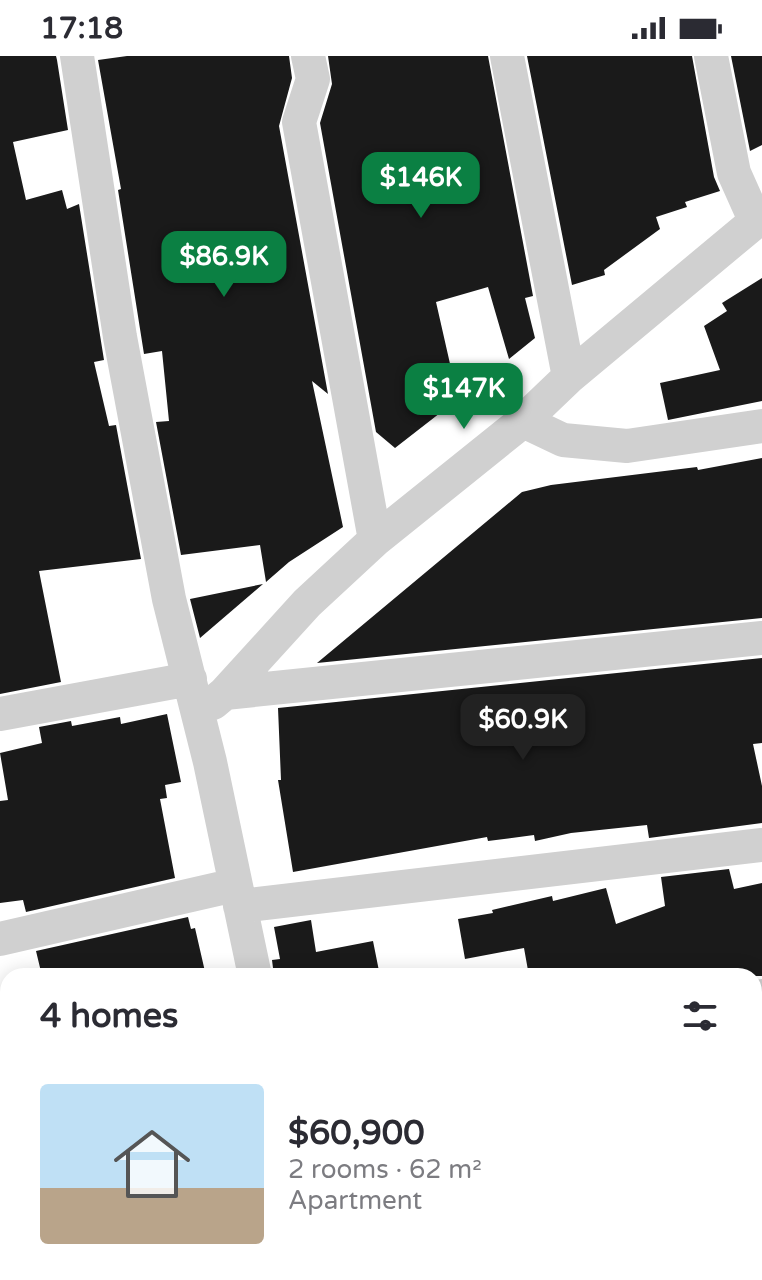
<!DOCTYPE html>
<html lang="en">
<head>
<meta charset="utf-8">
<style>
	body { margin:0; font-family:"Varela Round",sans-serif; background:#f2f2f3; color:#2b2b33; height:100vh; display:flex; flex-direction:column; font-size:30px; white-space:nowrap }
	* { box-sizing:border-box; margin:0 }
	p { font-size:26px; color:#7c7c81 }
	.icon { flex:none; width:44px; height:44px; fill:none; stroke:currentColor; stroke-width:2; stroke-linecap:round; stroke-linejoin:round }
	.map { position:relative; flex:1; overflow:hidden }
	.sheet { position:absolute; left:0px; top:912px; width:762px; height:312px; display:flex; flex-direction:column; background:#fff; border-radius:24px 24px 0 0; box-shadow:0 4px 20px #0003 }
	.sheet>* { flex:none }
	.price { position:absolute; translate:-50% -68px; padding:0 18px; border-radius:16px; background:#0b8043; color:#fff; font-size:26px; line-height:52px; filter:drop-shadow(0 2px 4px #0008) }
	.price::after { content:''; position:absolute; left:50%; top:48px; width:24px; height:18px; margin-left:-12px; background:inherit; clip-path:polygon(0 0,100% 0,50% 100%) }
	.price.on { background:#222; color:#fff }
	ul { padding:0; list-style:none }
	li { display:flex; align-items:center; gap:24px; height:200px; padding:0 40px }
	li span { display:grid; place-items:center; flex:none; width:224px; height:160px; border-radius:8px; color:#555 }
	li>.icon { margin-inline-start:auto }
	span .icon { width:96px; height:96px; fill:#fffc; stroke-width:1 }
	li b { font-size:34px }
	h2 { display:flex; justify-content:space-between; align-items:center; height:96px; padding:0 40px; font-size:34px }
	.status { display:flex; justify-content:space-between; align-items:center; height:56px; padding:0 40px; background:#fff; direction:ltr }
	.status svg { height:22px; fill:currentColor }
	.map>svg:first-child { display:block }
	.building { fill:#1a1a1a }
	.lines { fill:none; stroke-linecap:round; stroke-linejoin:round }
	.minor { stroke:#d0d0d0; stroke-width:34 }
</style>
</head>
<body>
<div class="status"><b>17:18</b><svg viewBox="0 0 49 12"><path d="M0 12V9h3v3zM5 12V6h3v6zM10 12V3h3v9zM15 12V0h3v12zM26 1h20v11H26zM47 4h2v5h-2z"/></svg></div>
<div class="map">
<svg width="762" height="1224" viewBox="0 0 762 1224">
	<rect width="100%" height="100%" fill="#fff"/>
	<!-- building -->
	<path class="building" d="M0,0H56L57,4L68,74L13,86L26,144L62,134L67,153L79,148L104,304L94,306L109,370L116,369L141,503L39,515L61,626L0,638Z
		M127,0H289L292,22L279,70L328,338L312,325L343,471L289,506L266,526L260,489L181,499L156,366L169,365L162,295L144,298L118,134L121,133L98,4Z
		M328,0H488L533,240L525,242L535,282L509,303L488,231L436,246L458,343L395,392L376,376L320,67L332,28Z
		M527,0H692L714,121L720,135L685,146L687,151L656,161L660,173L604,214L605,219L572,229Z
		M731,0H762V89L750,95Z
		M762,222V345L668,364L660,327L720,314L704,270L727,255L722,247Z
		M762,402V562L317,607L522,436L551,429L697,411L698,414Z
		M263,528L200,582L190,543Z
		M762,602V687L753,688L762,730V767L649,782L647,769L571,777L535,785L534,779L488,785L487,781L293,816L278,724H281L278,652Z
		M167,658L181,726L165,729L167,742L160,743L175,822L26,856L23,844L0,847V745L8,744L0,697L42,687L39,671L71,665L72,670L120,661L121,668Z
		M729,813L734,833L762,827V920H529L524,892L465,903L458,863L493,857L492,854L552,840L553,845L606,832L616,868L665,850L661,821Z
		M188,861L191,873L195,872L206,920H42L36,895Z
		M311,864L316,896L373,885L380,920H274L272,904L280,903L274,871Z"/>
	<g class="lines">
		<!-- minor -->
		<path class="minor" d="M77,0L120,281L169,543L210,706L255,920
			M308,0L313,23L299,66L375,484
			M507,0L569,321
			M711,0L734,117L755,164
			M523,365L563,384L627,390L762,370
			M225,637L762,582
			M197,651L213,647L225,637L307,547L375,484L523,365L569,321L762,160
			M0,658L190,623
			M240,850L762,789
			M0,883L235,829
			M754,941L762,940
			M0,1107L8,1105
			M754,1143L762,1141
			M309,1222L340,1216"/>
	</g>
</svg>
<b class="price" style="left:421px;top:164px">$146K</b>
<b class="price" style="left:224px;top:243px">$86.9K</b>
<b class="price" style="left:464px;top:375px">$147K</b>
<b class="price on" style="left:523px;top:706px">$60.9K</b>
<section class="sheet">
<h2>4 homes<svg class="icon" aria-label="filters" viewBox="0 0 24 24"><path d="M4 7h16M4 17h16"/><circle cx="9" cy="7" r="2"/><circle cx="15" cy="17" r="2"/></svg></h2>
<ul>
<li><span style="background:linear-gradient(#bfe0f5 65%,#b9a48a 0)"><svg class="icon" aria-label="home" viewBox="0 0 24 24"><path d="M3 11l9-7 9 7M6 9v11h12V9"/></svg></span><div><b>$60,900</b><p>2 rooms · 62 m²</p><p>Apartment</p></div></li>
</ul>
</section>
</div>
</body>
</html>
